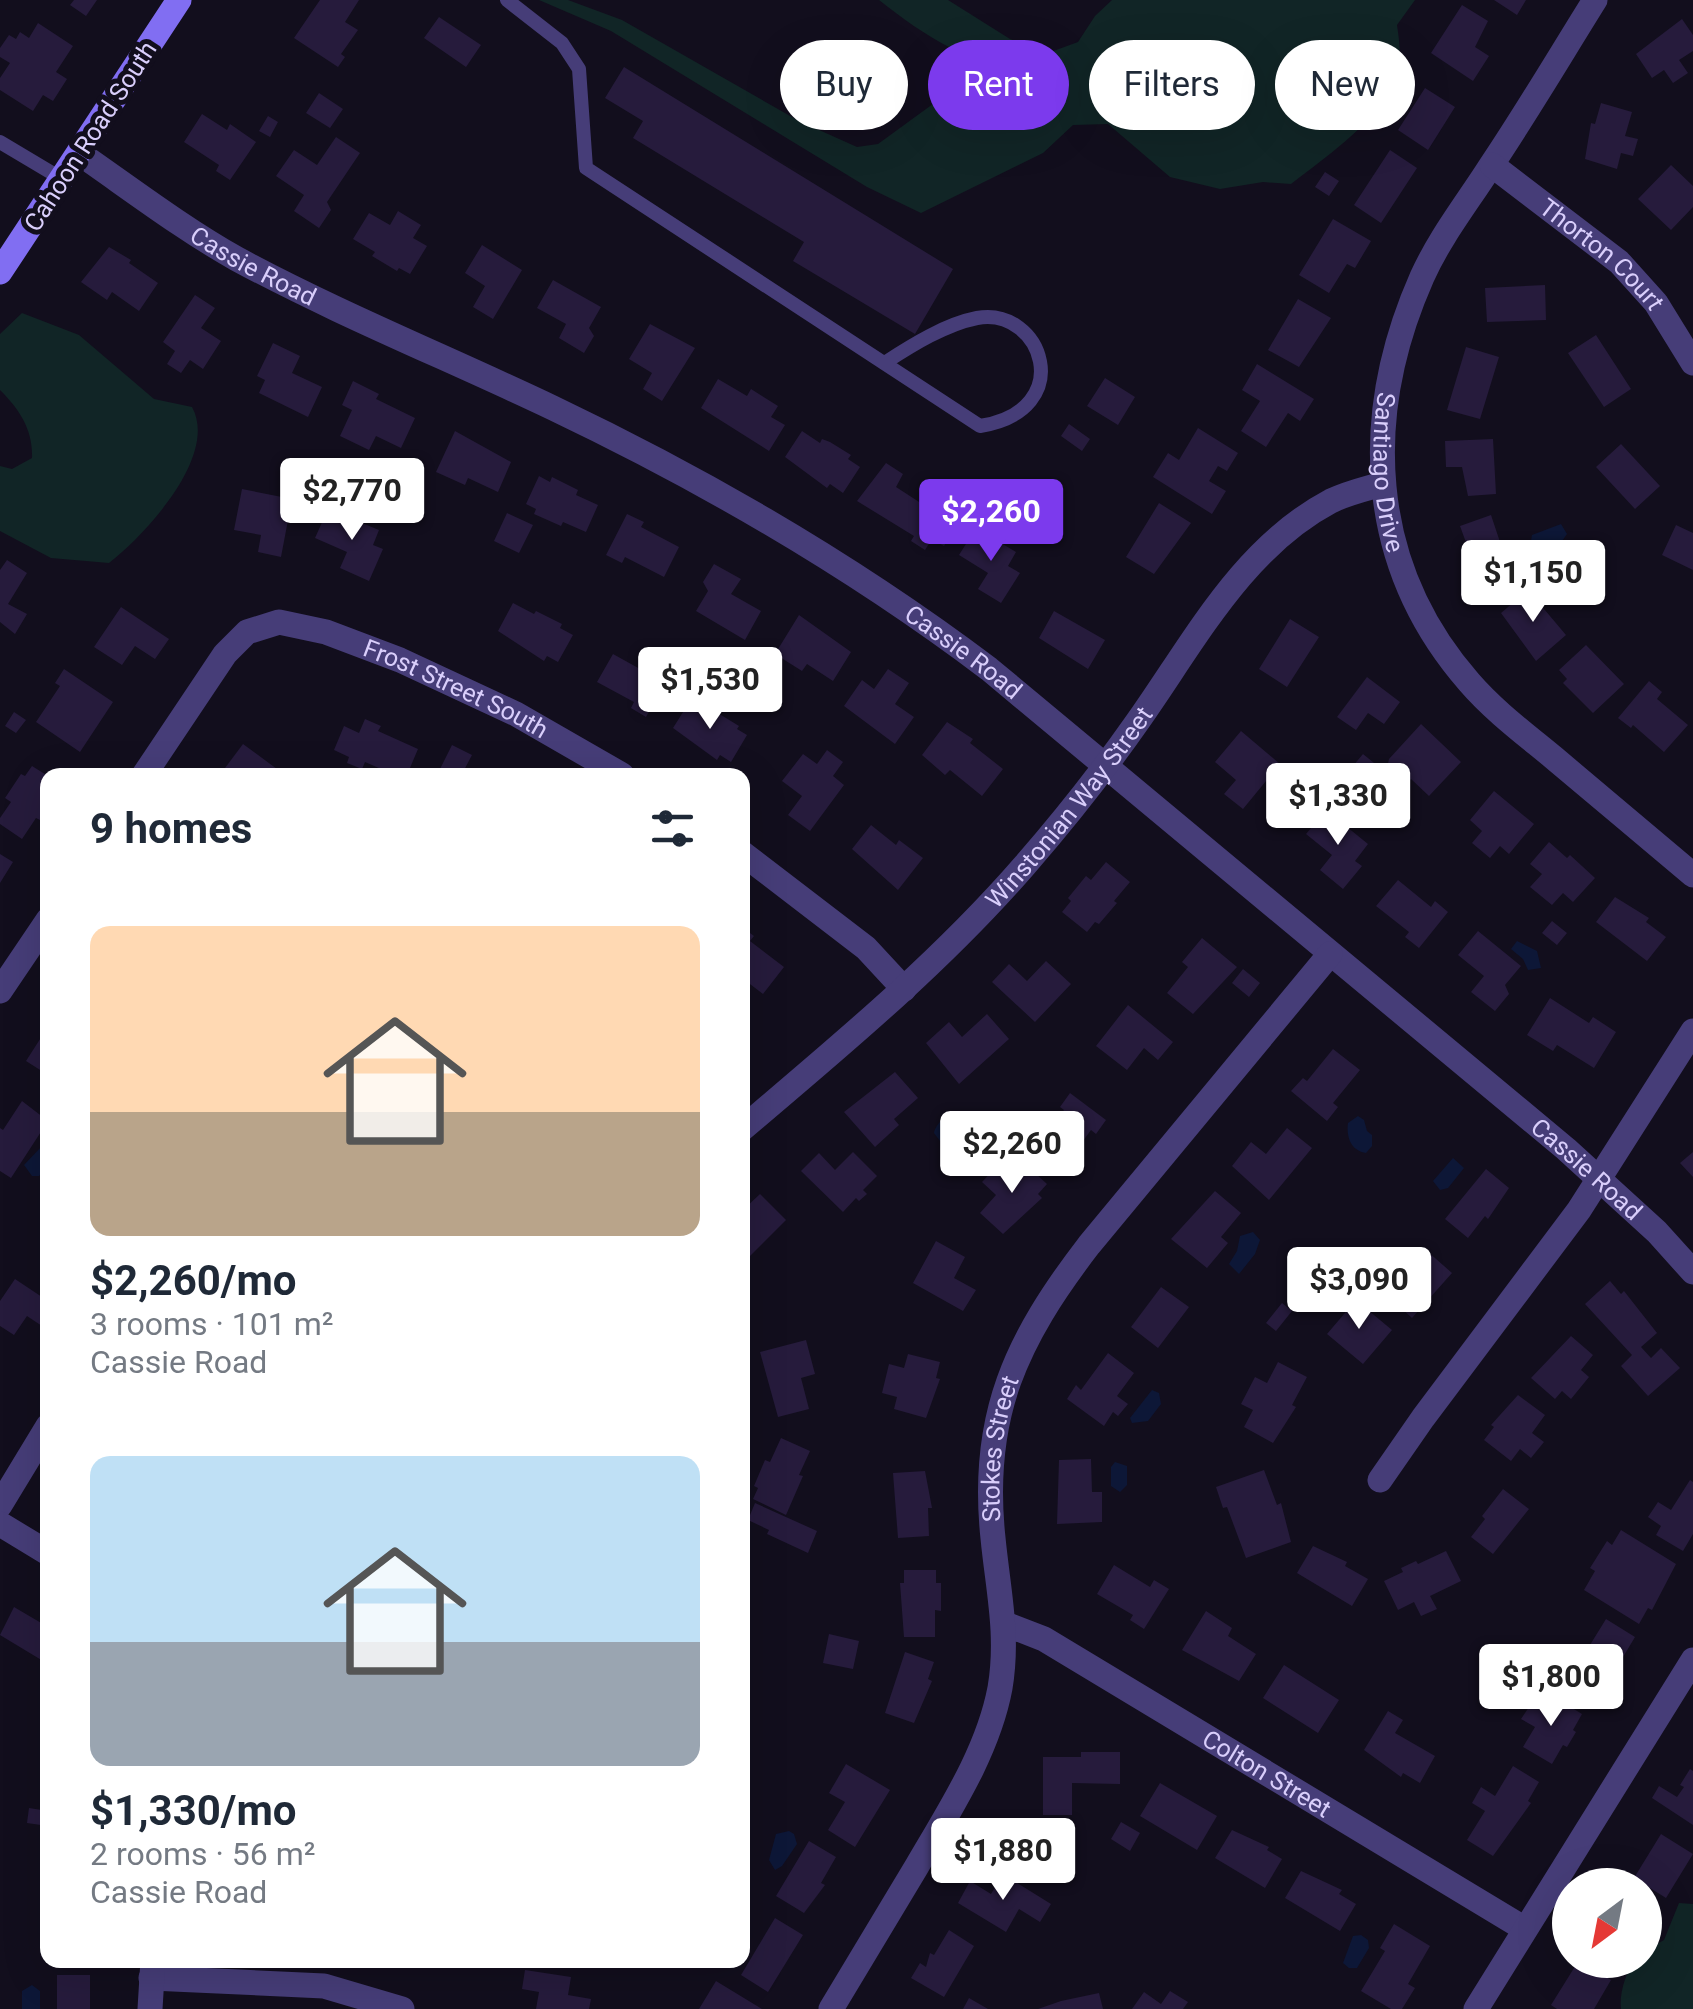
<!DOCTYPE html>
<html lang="en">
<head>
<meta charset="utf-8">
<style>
	body { margin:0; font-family:Roboto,sans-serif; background:#f6f6f7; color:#1f2937; height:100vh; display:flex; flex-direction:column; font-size:38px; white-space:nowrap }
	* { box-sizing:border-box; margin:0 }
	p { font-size:32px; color:#747a83 }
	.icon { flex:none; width:55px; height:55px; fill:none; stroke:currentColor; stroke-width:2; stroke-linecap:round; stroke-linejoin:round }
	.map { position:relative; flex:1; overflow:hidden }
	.panel { position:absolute; left:40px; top:768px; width:710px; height:1200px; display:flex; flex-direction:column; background:#fff; border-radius:20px; box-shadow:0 10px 40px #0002 }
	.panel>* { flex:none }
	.top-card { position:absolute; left:780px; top:40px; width:762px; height:90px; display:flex; gap:20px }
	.needle { width:65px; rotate:212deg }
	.tools { position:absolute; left:1552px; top:1868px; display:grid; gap:20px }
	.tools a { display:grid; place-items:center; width:110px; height:110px; border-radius:50%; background:#fff; box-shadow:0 10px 40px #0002; font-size:50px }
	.price { position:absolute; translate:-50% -85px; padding:0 22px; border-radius:10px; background:#fff; color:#222; font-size:32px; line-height:65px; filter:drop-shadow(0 2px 5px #0008) }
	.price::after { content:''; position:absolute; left:50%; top:60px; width:30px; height:22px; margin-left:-15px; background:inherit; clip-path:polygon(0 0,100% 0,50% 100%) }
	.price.current { background:#7c3aed; color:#fff }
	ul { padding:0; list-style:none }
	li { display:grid; align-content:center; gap:20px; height:530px; padding:0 50px }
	li span { display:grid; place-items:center; height:310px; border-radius:20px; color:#555 }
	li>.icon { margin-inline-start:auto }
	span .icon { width:180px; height:180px; fill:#fffc; stroke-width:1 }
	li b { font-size:42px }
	h2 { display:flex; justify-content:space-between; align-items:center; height:120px; padding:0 50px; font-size:42px }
	.pill { padding:0 35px; border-radius:45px; background:#fff; box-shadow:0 10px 40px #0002; font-size:35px; line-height:90px }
	.pill.current { background:#7c3aed; color:#fff }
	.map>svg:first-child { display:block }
	.green { fill:#112526 }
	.water { fill:#0d1737 }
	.building { fill:#261b3c }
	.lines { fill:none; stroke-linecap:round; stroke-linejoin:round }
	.service { stroke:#463d78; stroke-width:14 }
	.minor { stroke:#463d78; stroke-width:25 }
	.secondary { stroke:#816ef2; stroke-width:25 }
	.labels { text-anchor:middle; stroke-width:10; stroke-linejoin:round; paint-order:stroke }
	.street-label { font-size:25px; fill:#d9cefb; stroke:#120e1d }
</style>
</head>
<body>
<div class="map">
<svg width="1693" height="2009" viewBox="0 0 1693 2009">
	<rect width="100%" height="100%" fill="#120e1d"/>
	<!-- green -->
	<path class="green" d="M539,0H568L622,20L799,121L857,147L878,144L937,101L968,95L996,113L1014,110L1022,91C1007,62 979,60 951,48C925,35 902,18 879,0H948L1010,39L1048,53L1078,42L1095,16L1112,0H1415L1397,25C1400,45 1403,68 1393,86C1369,128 1327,156 1291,184L1263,182L1220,189L1170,177L1108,124L1073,125L1043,153L921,213L867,187L611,31Z
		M22,313L79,335L154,399L192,407C219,456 145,535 109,563L51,558L0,531V466L12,469L32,458C33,430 20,410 0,390V334Z
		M1679,1903L1693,1904V2009H1621C1619,1993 1626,1972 1635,1960H1645V1951L1664,1940Z"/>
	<!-- water -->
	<path class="water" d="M1561,524L1567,534L1562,541L1537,552L1530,546L1532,535Z
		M1517,941L1537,951L1541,968L1528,970L1523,959L1511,949Z
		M959,1111L966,1118L964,1127L950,1140L940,1141L934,1133C936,1123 949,1111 959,1111Z
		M1358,1116L1364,1120L1367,1131L1372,1135V1146L1366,1153C1351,1151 1346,1137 1348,1123Z
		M43,1145L47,1146V1167L39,1176H32L24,1165Z
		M1453,1158L1464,1168L1448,1188L1440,1190L1433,1181Z
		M1253,1232L1260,1240L1255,1254L1239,1274L1229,1264L1237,1251L1240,1236Z
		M1152,1390L1159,1393L1161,1404L1148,1421L1132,1423L1130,1418Z
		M1115,1462L1127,1466V1485L1120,1492L1111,1486V1467Z
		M789,1831L794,1834L797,1844L782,1866L775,1870L769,1860L776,1834Z
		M1361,1935L1368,1940L1369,1948L1357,1968H1349L1343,1963L1353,1936Z
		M32,1985L40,1991V2009H22V1991Z"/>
	<!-- building -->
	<path class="building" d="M74,0H97L86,16L70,5Z
		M320,0H359L345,22L358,30L341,54L345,57L338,67L294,38Z
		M1494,0H1526L1517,15Z
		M1462,5L1488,21L1475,47L1489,56L1473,81L1431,53Z
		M439,17L481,45L466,67L424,38Z
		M1682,19L1693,35V51L1679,60L1688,73L1673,83L1664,70L1652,78L1636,54Z
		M38,23L73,46L56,72L67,79L53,101L43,95L33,111L0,90V78L10,63L0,57V48L9,35L16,39L20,32L29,38Z
		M624,67L953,269L915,334L793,261L804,242L633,138L643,121L605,98Z
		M1425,88L1455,107L1428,150L1398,130Z
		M319,93L343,109L330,128L306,113Z
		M1601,103L1632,112L1625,136L1638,139L1633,156L1621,153L1617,169L1585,159L1591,123L1595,124Z
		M202,114L227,130L230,124L256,142L230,180L216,171L219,165L184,142Z
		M268,116L278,122L270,137L259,131Z
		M336,137L360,153L327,202L331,210L319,228L294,211L304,195L276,176L294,150L317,165Z
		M1390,150L1417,168L1381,223L1354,205Z
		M1671,165L1693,186V207L1671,230L1638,199Z
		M1325,172L1339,181L1329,196L1315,187Z
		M398,211L421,225L413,238L427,246L410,274L399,268L397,271L372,256L375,252L353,239L369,213L390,225Z
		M1333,219L1371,241L1355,268L1347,264L1329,293L1299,275Z
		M482,245L522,270L493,319L473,307L485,286L465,273Z
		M109,247L131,260L129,263L158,283L139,311L112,292L107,300L81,282Z
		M553,280L601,307L589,328L594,336L584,353L559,338L566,324L537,308Z
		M1545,285L1546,320L1487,322L1485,288Z
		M195,295L215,308L201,328L221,341L203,369L190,360L181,373L167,364L175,351L163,342Z
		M1298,299L1331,318L1299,367L1268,350Z
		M650,324L695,348L662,401L643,389L652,373L629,359Z
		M1596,335L1631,389L1604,407L1568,353Z
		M273,343L300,356L292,373L322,387L308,417L259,393L265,380L257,376Z
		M1466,347L1499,357L1480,419L1447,410Z
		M1257,364L1314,399L1300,421L1288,413L1266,447L1241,431L1260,401L1242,390Z
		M1105,378L1135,397L1118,425L1087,406Z
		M718,379L747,396L751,389L778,406L771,417L785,425L769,451L701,408Z
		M353,381L379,394L376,399L415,418L401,448L376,436L369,450L340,436L352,410L342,405Z
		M1069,424L1090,439L1082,451L1061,436Z
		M1198,428L1238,453L1227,471L1218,466L1209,481L1226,491L1212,514L1153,477L1168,453L1179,460Z
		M455,431L511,462L498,492L468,478L465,485L436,472Z
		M802,431L820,443L822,439L830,442L851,455L848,459L860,467L843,493L830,484L827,488L785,457Z
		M1493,439L1496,494L1468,496L1462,467H1446L1445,441Z
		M1621,444L1660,486L1635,509L1596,467Z
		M886,463L903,474L896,487L930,509L935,502L961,518L944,546L932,539L925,550L911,541L914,536L857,501Z
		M539,476L550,482L552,477L578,490L576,495L598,505L586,532L563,522L561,526L534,514L536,509L526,504Z
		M242,489L292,499L281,557L258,552L261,535L234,530Z
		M1159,503L1191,523L1154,574L1126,557Z
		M328,509L379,530L373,545L383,549L369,581L340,568L347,552L315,538Z
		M507,513L533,525L519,553L494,541Z
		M627,514L644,522L641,527L679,547L664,577L625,557L622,563L606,555Z
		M1491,515L1511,575L1477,587L1468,561L1472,559L1460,526Z
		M1676,525L1693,533V570L1662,555Z
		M976,528L1016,552L1008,566L1020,573L1001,603L978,589L988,573L959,555Z
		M7,560L27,573L8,604L27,614L15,634L0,622V570Z
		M714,564L741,579L731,594L761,611L745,640L696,611L708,591L703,582Z
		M1528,590L1566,635L1536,661L1501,613Z
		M513,603L534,614L536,611L562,624L560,628L573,635L558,662L547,656L544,661L498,631Z
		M121,607L169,639L155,659L135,646L122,665L94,647Z
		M1054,611L1105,640L1088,669L1039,638Z
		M799,615L851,652L833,681L807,664L802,671L775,654Z
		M1290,619L1319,637L1287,687L1259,669Z
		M1586,645L1624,684L1593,713L1563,683L1567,679L1559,670Z
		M613,654L649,674L653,667L669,676L646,717L631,708L634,702L597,682Z
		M64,669L113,702L80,752L36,722L60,686L55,683Z
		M888,669L909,683L895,704L914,717L895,744L844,706L862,680L874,689Z
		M1367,677L1400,702L1384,724L1368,713L1356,730L1337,717Z
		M1649,681L1662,692L1657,699L1688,725L1664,752L1633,725L1631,728L1618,718Z
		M690,701L710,714L713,710L739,726L737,729L747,735L731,762L720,755L717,760L673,728Z
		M14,712L26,720L16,733L5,726Z
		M365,719L381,726L378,731L418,749L407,775H395L365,762L362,769L347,763L349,757L334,750L344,726L359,733Z
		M947,722L973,739L970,743L1003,769L982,796L950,770L945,775L922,755Z
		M1421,724L1461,762L1429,796L1411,779L1400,791L1385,777L1389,759Z
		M1241,731L1280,764L1243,809L1224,794L1236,780L1215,762Z
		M243,744L277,769L273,775H215L219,770L222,772Z
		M452,745L472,755L463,772L469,775H437Z
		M827,750L843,762L833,776L844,785L810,831L788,815L802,796L782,781L803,754L817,764Z
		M1363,754L1379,767L1363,786L1347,773Z
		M32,766L48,776V809L40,820L36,818L22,839L0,824V818L11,802L5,798L21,774L25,776Z
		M1494,791L1534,824L1509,854L1500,846L1490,858L1472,843L1482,831L1470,820Z
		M1326,810L1368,844L1355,861L1362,866L1343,889L1320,870L1332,855L1306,834Z
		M871,825L896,845L899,840L923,858L898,890L852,849Z
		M1549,842L1567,858L1570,855L1595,878L1573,902L1563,893L1552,905L1530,887L1542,874L1530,864Z
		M0,854L13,862L0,883Z
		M1106,862L1130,882L1114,901L1117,903L1099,924L1095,922L1087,932L1062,912L1071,901L1068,898L1086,876L1091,880Z
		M1398,880L1431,907L1435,901L1448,912L1419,948L1405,937L1409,932L1376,906Z
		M1615,897L1649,918L1646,922L1666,937L1647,961L1596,922Z
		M1552,921L1567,933L1557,945L1542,933Z
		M742,927L754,936L750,941L784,967L763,994L742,978Z
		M1478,931L1521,966L1505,985L1509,994L1495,1011L1471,992L1484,976L1458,955Z
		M1202,938L1237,967L1193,1014L1167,993L1188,967L1182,962Z
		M1046,961L1071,984L1035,1022L992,982L1009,964L1027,981Z
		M1243,969L1260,983L1249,997L1232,983Z
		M1550,998L1589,1023L1593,1017L1616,1032L1594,1068L1557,1045L1553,1051L1527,1035Z
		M1128,1005L1173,1042L1158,1060L1144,1048L1127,1070L1096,1046Z
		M987,1014L1009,1039L959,1084L926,1043L949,1022L962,1037Z
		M42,1036L48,1039V1075L26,1061Z
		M1333,1049L1360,1070L1333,1103L1338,1107L1327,1121L1291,1091L1303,1078L1307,1081Z
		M895,1072L918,1098L894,1119L899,1125L875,1147L844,1112Z
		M1070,1093L1106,1120L1096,1134L1091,1130L1066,1164L1039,1144L1064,1110L1060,1107Z
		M22,1101L48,1121L11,1178L0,1171V1128L3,1130Z
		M1287,1128L1312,1148L1269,1200L1232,1166L1251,1142L1266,1154Z
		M853,1152L877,1176L863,1190L867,1194L859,1201L856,1198L843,1212L801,1171L819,1153L835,1170Z
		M1693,1152V1177L1680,1163Z
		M1021,1160L1047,1184L1038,1194L1042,1198L1003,1234L980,1213L996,1195L982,1182L996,1167L1006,1177Z
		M1486,1169L1509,1188L1488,1219L1485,1216L1468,1238L1445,1219Z
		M1215,1191L1241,1213L1221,1237L1228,1243L1207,1268L1171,1239Z
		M760,1194L786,1220L749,1257L745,1254L742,1258V1211Z
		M936,1241L965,1257L954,1278L976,1290L963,1311L913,1283Z
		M1427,1251L1452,1273L1412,1318L1388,1296Z
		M15,1279L48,1301V1330L27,1316L14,1335L0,1326V1301Z
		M1610,1281L1621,1294L1624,1291L1657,1333L1641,1347L1651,1358L1661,1348L1680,1368L1648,1396L1621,1366L1632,1355L1585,1304Z
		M1161,1287L1189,1307L1158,1348L1131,1327Z
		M1356,1300L1392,1330L1363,1364L1327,1334Z
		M1282,1303L1292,1311L1276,1331L1266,1323Z
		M1571,1336L1593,1355L1581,1370L1589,1377L1571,1399L1562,1391L1555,1399L1531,1378Z
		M806,1340L815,1374L801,1378L809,1409L778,1417L760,1352Z
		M1108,1353L1134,1373L1117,1396L1128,1404L1118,1416L1113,1412L1104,1426L1067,1399L1076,1385L1081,1390Z
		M908,1354L940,1362L936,1378L940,1379L926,1418L894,1409L897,1397L882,1393L889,1364L904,1368Z
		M1278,1362L1307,1377L1292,1405L1296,1407L1273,1443L1244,1427L1253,1410L1241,1404L1255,1377L1267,1383Z
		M1518,1395L1545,1415L1532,1433L1544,1442L1531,1458L1520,1449L1511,1461L1484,1440L1494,1427L1491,1425Z
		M781,1438L810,1451L799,1475L803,1476L786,1515L753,1499L758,1488L754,1486L765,1460L770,1462Z
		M1091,1459L1092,1492H1102V1522L1057,1524L1059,1460Z
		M1264,1470L1277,1505L1281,1503L1291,1542L1246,1558L1227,1507L1223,1508L1216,1487Z
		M925,1471L932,1508H928L929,1536L898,1538L893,1473Z
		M1690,1480L1693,1482V1534L1683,1551L1656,1535L1661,1526L1648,1517L1658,1502L1671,1510Z
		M1503,1489L1529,1509L1493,1554L1471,1537L1485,1519L1482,1516Z
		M755,1503L817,1531L808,1553L767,1534L769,1530L748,1520Z
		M1621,1530L1676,1564L1652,1610L1648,1608L1639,1624L1584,1590L1595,1571L1590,1568L1607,1541L1612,1545Z
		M1313,1546L1347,1562L1345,1566L1368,1579L1352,1606L1297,1573Z
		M1446,1551L1461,1581L1430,1596L1437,1609L1421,1616L1414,1602L1398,1610L1384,1581L1403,1572L1401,1568L1416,1561L1418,1564Z
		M1114,1565L1150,1587L1154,1580L1169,1589L1144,1629L1130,1620L1133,1615L1097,1594Z
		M904,1570H936V1583H941V1611L935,1610V1637H904L900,1583H904Z
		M14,1607L48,1627V1664L0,1635Z
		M1206,1611L1232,1628L1228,1636L1256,1654L1239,1681L1182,1650Z
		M1606,1619L1635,1637L1611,1677L1607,1674L1594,1695L1569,1679Z
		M829,1634L859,1641L853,1669L823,1663Z
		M905,1652L934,1662L928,1679L932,1681L914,1723L885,1713Z
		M1284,1665L1339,1700L1318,1733L1263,1698Z
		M1554,1697L1582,1714L1573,1730L1576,1732L1567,1747L1563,1745L1552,1764L1523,1747L1535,1727L1521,1719L1531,1704L1544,1712Z
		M1388,1711L1403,1720L1395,1733L1435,1756L1420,1783L1403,1773L1401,1777L1364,1750Z
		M1081,1752H1120V1784L1072,1783V1815H1043V1757H1081Z
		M846,1764L890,1790L855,1847L828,1830L845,1802L829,1793Z
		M1513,1766L1539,1782L1528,1801L1531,1803L1493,1856L1467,1840L1485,1811L1472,1803L1481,1787L1495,1796Z
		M1690,1769L1693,1771V1825L1652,1798L1659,1786L1677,1797L1684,1787L1680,1785Z
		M1160,1783L1217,1816L1197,1850L1140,1816Z
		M29,1808L48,1811V1826L27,1823Z
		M1121,1822L1140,1833L1130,1851L1111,1839Z
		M1232,1830L1269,1847L1267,1850L1282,1859L1265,1888L1215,1858Z
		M1661,1834L1693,1854L1666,1898L1634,1878Z
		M809,1841L836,1857L821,1883L825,1885L804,1913L776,1896Z
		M1301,1871L1342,1890L1339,1894L1356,1904L1340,1931L1285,1898Z
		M1003,1874L1051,1904L1040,1922L1019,1909L1006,1932L958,1903L970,1881L991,1894Z
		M775,1918L803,1935L768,1992L741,1975Z
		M1394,1924L1430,1946L1408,1984L1415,1988L1402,2009H1391L1361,1991L1385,1951L1380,1948Z
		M949,1930L974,1946L944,1997L911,1978L920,1963L926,1967L930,1953L934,1955Z
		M1579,1960L1611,1980L1594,2009H1557L1551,2005Z
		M525,1970L571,1977L568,1995L591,1999L589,2009H536L539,1992L522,1989Z
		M57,1975H90V2009H57Z
		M716,1981L762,2009H699Z
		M1170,1991L1188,2002L1183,2009H1132L1144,1992L1161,2004Z
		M1099,1993L1103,2009H1038L1061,2001Z
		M969,1998L988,2009H963Z"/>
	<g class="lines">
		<!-- service -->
		<path class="service" d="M507,0L562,43L579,69L586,168L980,426C1079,410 1042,306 977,318C946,324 912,345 886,362
			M0,142L62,179"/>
		<!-- minor -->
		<g class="minor">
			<path id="s1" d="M1595,0C1560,56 1527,112 1490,167C1467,203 1440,237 1422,277C1361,415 1366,564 1469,682C1494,711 1525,734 1554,758C1600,797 1647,836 1693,875"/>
			<path id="s2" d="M79,153C131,189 182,228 237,259C339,314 448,358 553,408C706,481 854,567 989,669L1566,1149L1657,1232L1693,1272"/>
			<path id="s3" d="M1492,165L1619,262L1656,303L1693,363"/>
			<path id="s4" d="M144,775L225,654L247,632L279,622L326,632L400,660L516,714L622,775"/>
			<path d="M742,853L866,948L904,989"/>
			<path d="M0,991L48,920"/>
			<path id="s5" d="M742,1129C841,1045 941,962 1025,865C1065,819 1103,771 1138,721C1194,642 1242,548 1331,501C1347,493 1365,489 1382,484"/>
			<path d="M1380,1480L1423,1418L1579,1210L1693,1031"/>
			<path d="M0,1505L48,1426"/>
			<path d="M0,1524L48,1553"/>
			<path id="s6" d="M1005,1624L1044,1639L1525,1929"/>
			<path d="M151,1978L324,1986L402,2009"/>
			<path d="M150,2009L153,1960"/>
			<path id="s7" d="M831,2009C860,1961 888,1914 917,1866C949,1811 988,1752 1000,1688C1009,1635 998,1590 993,1538C980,1416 1016,1340 1089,1245L1330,954"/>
			<path d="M1476,2009L1693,1660"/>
		</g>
		<!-- secondary -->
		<path class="secondary" d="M0,272L179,0"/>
	</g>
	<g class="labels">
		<!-- street labels -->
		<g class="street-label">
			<text transform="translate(90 136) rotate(-57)" y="9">Cahoon Road South</text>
			<text dy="9" stroke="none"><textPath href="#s3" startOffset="142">Thorton Court</textPath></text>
			<text dy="9" stroke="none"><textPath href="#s2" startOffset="208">Cassie Road</textPath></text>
			<text dy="9" stroke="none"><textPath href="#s1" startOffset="528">Santiago Drive</textPath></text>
			<text dy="9" stroke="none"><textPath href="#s2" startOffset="1018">Cassie Road</textPath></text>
			<text dy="9" stroke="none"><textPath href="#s4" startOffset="400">Frost Street South</textPath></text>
			<text dy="9" stroke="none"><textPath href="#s5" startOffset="460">Winstonian Way Street</textPath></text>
			<text dy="9" stroke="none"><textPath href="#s2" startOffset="1828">Cassie Road</textPath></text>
			<text dy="9" stroke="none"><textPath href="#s7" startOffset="605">Stokes Street</textPath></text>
			<text dy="9" stroke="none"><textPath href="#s6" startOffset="302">Colton Street</textPath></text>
		</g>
	</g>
</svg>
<div class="tools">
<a><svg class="needle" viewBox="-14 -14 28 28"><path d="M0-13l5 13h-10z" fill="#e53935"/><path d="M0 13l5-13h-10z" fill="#747a83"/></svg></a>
</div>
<b class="price" style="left:352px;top:543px">$2,770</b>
<b class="price current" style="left:991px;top:564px">$2,260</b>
<b class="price" style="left:1533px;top:625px">$1,150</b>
<b class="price" style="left:710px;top:732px">$1,530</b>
<b class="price" style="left:1338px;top:848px">$1,330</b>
<b class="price" style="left:1012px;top:1196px">$2,260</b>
<b class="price" style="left:1359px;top:1332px">$3,090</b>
<b class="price" style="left:1551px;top:1729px">$1,800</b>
<b class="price" style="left:1003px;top:1903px">$1,880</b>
<div class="top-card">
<a class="pill">Buy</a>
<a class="pill current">Rent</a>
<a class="pill">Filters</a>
<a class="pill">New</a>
</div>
<section class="panel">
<h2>9 homes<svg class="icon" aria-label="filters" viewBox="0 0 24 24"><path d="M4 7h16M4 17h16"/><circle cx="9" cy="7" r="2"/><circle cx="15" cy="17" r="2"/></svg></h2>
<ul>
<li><span style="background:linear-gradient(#ffd9b3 60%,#b9a48a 0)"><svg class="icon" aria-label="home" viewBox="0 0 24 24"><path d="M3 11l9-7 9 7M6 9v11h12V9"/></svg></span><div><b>$2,260/mo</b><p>3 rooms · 101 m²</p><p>Cassie Road</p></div></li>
<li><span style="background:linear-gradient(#bfe0f5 60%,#9aa5b1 0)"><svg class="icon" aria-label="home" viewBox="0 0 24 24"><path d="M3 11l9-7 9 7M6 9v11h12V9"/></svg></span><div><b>$1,330/mo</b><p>2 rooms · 56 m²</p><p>Cassie Road</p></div></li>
</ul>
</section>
</div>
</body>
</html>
